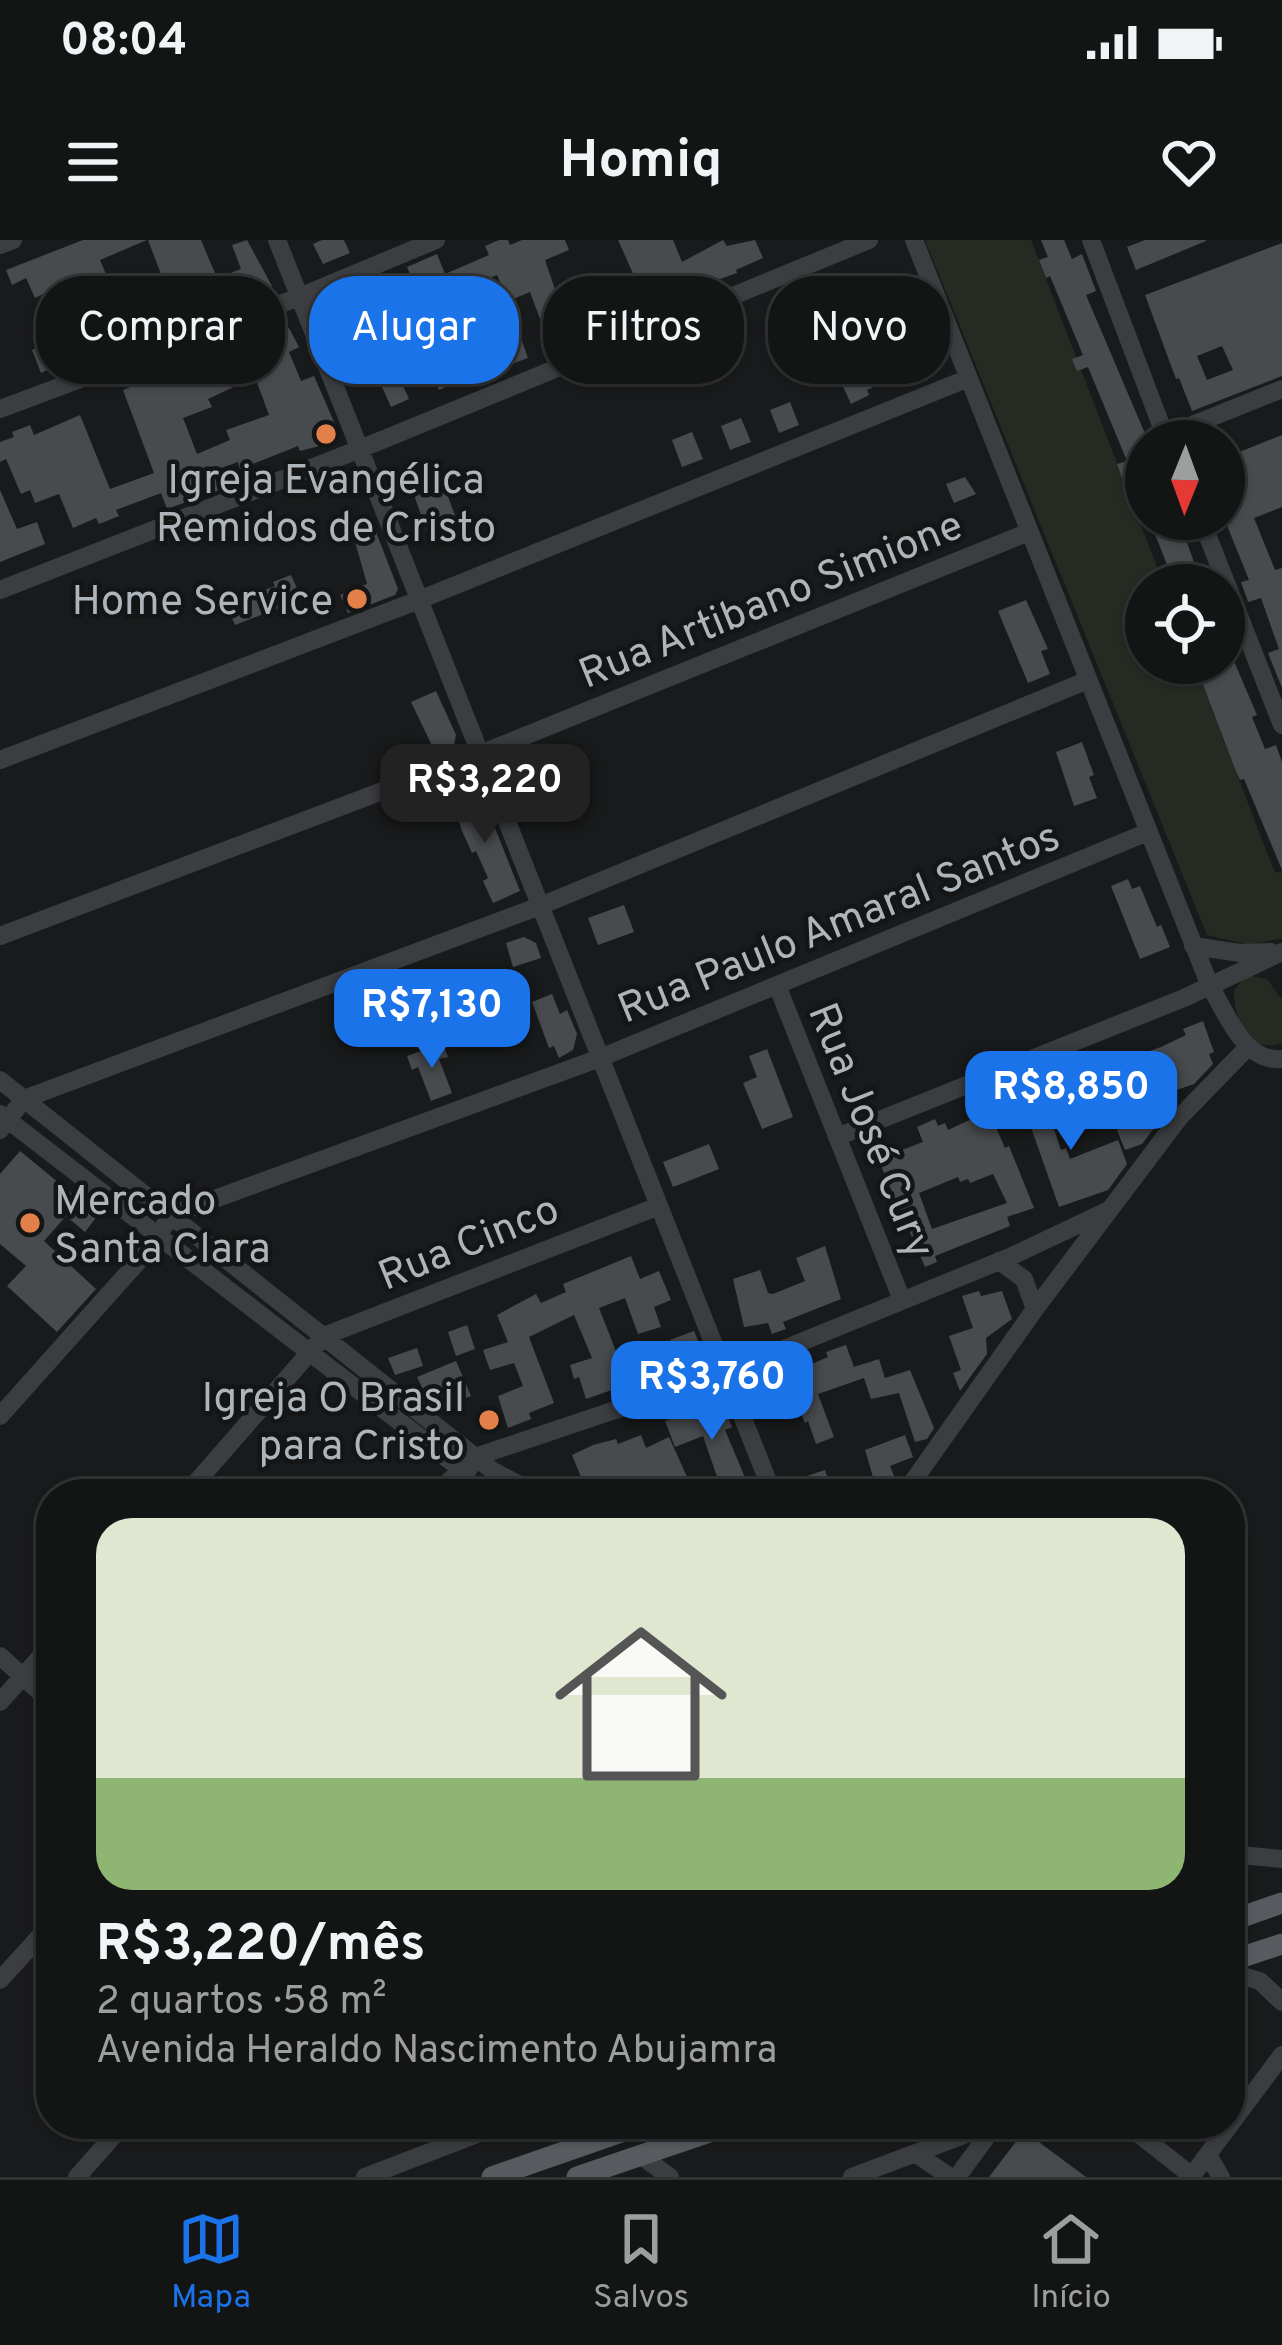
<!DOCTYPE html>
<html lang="pt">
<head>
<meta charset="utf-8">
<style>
	body { margin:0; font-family:Overpass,sans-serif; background:#202122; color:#f1f3f6; height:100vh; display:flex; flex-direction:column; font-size:45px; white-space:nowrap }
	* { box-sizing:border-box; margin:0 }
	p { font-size:39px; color:#9d9ea0 }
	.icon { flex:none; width:66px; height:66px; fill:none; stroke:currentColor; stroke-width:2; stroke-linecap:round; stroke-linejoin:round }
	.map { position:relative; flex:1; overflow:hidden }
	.panel { position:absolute; left:36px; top:1239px; width:1209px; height:660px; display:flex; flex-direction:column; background:#131414; border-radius:48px; box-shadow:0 3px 9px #0004,0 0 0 3px #323334 }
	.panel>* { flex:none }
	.banner { position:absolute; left:36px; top:36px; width:1212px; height:108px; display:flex; gap:24px }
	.needle { width:78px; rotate:181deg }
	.tools { position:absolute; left:1125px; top:180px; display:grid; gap:24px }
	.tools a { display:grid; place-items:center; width:120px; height:120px; border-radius:50%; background:#131414; box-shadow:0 3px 9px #0004,0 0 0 3px #323334; font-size:60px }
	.price { position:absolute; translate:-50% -102px; padding:0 27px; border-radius:24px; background:#1a73e8; color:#fff; font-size:39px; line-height:78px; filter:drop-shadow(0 3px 6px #0008) }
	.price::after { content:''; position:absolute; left:50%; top:72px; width:36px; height:27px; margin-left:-18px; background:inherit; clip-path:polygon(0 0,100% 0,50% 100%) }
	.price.active { background:#222; color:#fff }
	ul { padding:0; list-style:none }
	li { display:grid; align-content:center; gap:24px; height:636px; padding:0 60px }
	li span { display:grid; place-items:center; height:372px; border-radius:36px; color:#555 }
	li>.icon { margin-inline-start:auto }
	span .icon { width:216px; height:216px; fill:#fffc; stroke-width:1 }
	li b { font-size:51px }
	.pill { padding:0 42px; border-radius:48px; background:#131414; box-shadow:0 3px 9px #0004,0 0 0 3px #323334; font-size:42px; line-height:108px }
	.pill.active { background:#1a73e8; color:#fff }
	.status { display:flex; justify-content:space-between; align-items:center; height:84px; padding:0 60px; background:#131414; direction:ltr }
	.status svg { height:33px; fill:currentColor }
	header { display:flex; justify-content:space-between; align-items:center; height:156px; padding:0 60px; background:#131414; font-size:54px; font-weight:700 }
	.tabs { display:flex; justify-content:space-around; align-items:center; height:168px; border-top:3px solid #323334; background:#131414; font-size:33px; color:#9d9ea0 }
	.tabs a { display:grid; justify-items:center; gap:6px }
	.tabs .active { color:#1a73e8 }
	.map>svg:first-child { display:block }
	.green { fill:#252b23 }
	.building { fill:#484b4e; fill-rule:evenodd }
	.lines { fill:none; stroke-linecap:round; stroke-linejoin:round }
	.minor { stroke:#3b3d40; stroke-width:18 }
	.major { stroke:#575b5f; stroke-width:21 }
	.poi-dot { fill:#e37f49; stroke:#141516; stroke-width:4.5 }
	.labels { text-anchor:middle; stroke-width:9; stroke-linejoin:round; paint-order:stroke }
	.poi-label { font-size:42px; fill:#adb5ba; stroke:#141516; text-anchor:end }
	.street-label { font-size:42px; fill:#adb5ba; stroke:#141516 }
</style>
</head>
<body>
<div class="status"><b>08:04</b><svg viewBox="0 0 49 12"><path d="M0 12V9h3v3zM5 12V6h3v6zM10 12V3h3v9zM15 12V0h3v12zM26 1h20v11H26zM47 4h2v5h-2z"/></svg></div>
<header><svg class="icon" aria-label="menu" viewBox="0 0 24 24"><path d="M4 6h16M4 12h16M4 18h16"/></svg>Homiq<svg class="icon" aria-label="heart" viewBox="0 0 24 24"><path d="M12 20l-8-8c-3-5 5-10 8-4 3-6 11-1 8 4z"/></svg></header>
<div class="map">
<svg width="1282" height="1937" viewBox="0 0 1282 1937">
	<rect width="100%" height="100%" fill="#191a1b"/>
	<!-- green -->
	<path class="green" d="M925,0H1031L1164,345H1146V423H1194L1275,633L1282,631V698L1249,705L1207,695Z
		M1247,735L1267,739L1282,760V803C1250,815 1233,778 1234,750Z"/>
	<!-- building -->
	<path class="building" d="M83,0H147L100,20L121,69L167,50L148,0H201L217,38L241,29L232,5L247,0L272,46L233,58L231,54L200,67L203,73L180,82L176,72L151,82L156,94L134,102L131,93L108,100L41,133L32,110L48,103L49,107L79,93L77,87L96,78L78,38L35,58L26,38L12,45L6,30Z
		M322,0H344L350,13L323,24L313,4Z
		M499,0H508L510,5L522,0H565L569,10L545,20L571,96L549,103L530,52L508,61L497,35L472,45L481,71L439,89L426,57L402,67L420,116L394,126L409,159L391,167L375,131L365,135L346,83L335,87L331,77L336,57L353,49L358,60L413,41L407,27L437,14L445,34L489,15L485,6Z
		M618,0H673L682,22L723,0L727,6L755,0L763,18L736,30L737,33L695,48L689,35L662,45L668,59L644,69L647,76L625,83L620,71L598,80L587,55L635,38Z
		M1041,0H1064L1072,19L1082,14L1096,51L1086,55L1146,196V269L1136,245L1126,249L1117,224L1127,221L1088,127L1077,131L1072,119L1083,115L1050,36L1046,38L1039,20L1048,17Z
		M1145,0H1206V1L1136,30L1127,7Z
		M1282,3V136L1192,171L1179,138L1176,139L1145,55ZM1222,106L1233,130L1207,140L1197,116Z
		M898,51L907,77L883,86L873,60Z
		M289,88L299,107L289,112L301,141L314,136L338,191L335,202L300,211L298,206L240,229L238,222L213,231L219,250L167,269L161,253L116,270L119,276L99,284L96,278L73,288L59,254L35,263L30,250L21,254L6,219L0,222V202L14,197L12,192L30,185L34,195L80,175L110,249L154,233L123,150L166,133L171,146L219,124L221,129L269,108L265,99ZM255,137L269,175L226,190L230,200L197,214L183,178L212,167L208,159Z
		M518,90L528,118L506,126L495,98Z
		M471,109L481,130L439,150L428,127Z
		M878,112L890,139L867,150L869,155L851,164L834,127Z
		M790,162L799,185L779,193L770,170Z
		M741,178L751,202L730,210L721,186Z
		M692,192L703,219L682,227L672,200Z
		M1282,195V267L1254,278L1275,330L1282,328V448L1268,413L1279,409L1261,358L1248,362L1241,342L1249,340L1224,278V218Z
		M440,234L458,284L428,294L410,244Z
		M965,237L976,254L954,263L946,244Z
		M0,250L17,289L37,282L45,304L0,322Z
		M1149,279H1188L1191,292L1184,294L1202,345H1175Z
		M373,284L398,349L395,355L348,373L340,355L367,344L352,291Z
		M291,335L302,359L235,385L226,365L275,346L273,342Z
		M1026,360L1048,409L1041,411L1050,434L1028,443L998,371Z
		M1224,398L1257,475L1252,477L1265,509L1276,505L1282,522V630L1244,539L1240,540L1235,529L1200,437L1213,431L1210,423H1224Z
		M436,451L456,495L453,509L437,516L411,462Z
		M1082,502L1094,535L1089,537L1097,558L1074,566L1056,512Z
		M473,549L486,580L491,578L520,651L493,663L483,641L488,638L476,611L472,613L462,591L451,557Z
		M1128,639L1132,649L1140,646L1157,687L1161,685L1170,707L1140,719L1111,646Z
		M624,665L634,692L598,705L588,678Z
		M524,697L536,703L541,718L513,727L506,703Z
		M552,754L560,774L567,770L577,794L573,810L559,818L554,806L549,808L532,762Z
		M1203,781L1214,812L1209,814L1213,824L1194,844L1159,856L1166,874L1156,878L1158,883L1142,904L1125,910L1117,890L1134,883L1113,824L1161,807L1186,795L1183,789Z
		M443,803L448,817L439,819L452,853L431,861L418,827L412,830L407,816Z
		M767,809L793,877L762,889L743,843L757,837L749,816Z
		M1065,847L1075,870L1051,880L1061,910L1066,908L1070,919L1118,900L1127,924L1108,950L1059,967L1022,862Z
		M989,871L1005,908L1009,906L1034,968L1007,977L1010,986L935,1016L937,1022L925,1027L878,919L923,902L917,887L935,879L938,886L945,883L948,890ZM993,934L1007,963L932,989L919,953L958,937L960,942L968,939L970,943Z
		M709,904L719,929L673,947L663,922Z
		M20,911L98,975L85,992L66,976L44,1001L96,1049L57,1092L7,1046L26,1026L0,1004V934Z
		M825,1006L841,1059L783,1082L786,1089L772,1094L768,1083L744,1087L733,1039L760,1030L768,1053L773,1054L805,1041L796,1018Z
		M631,1016L640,1039L659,1031L671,1060L654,1067L661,1087L638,1094L625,1058L599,1068L619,1119L645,1110L649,1121L672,1113L680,1134L638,1148H631L629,1144L586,1159L579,1137L574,1139L570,1125L592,1118L574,1075L529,1097L554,1163L529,1173L531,1179L508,1188L498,1156L523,1146L514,1123L490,1130L483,1110L508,1102L497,1075L536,1054L541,1063L566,1052L563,1044Z
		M979,1051L981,1056L1002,1051L1012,1079L986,1098L987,1114L960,1151L953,1133L961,1130L949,1096L973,1088L962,1056Z
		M467,1085L475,1109L456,1116L448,1092Z
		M694,1091L701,1108L677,1118L670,1100Z
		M846,1105L854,1127L879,1119L885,1138L910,1130L934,1188L927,1199L915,1202L899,1153L871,1159L864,1138L818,1154L834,1197L816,1204L808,1181L805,1183L796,1161L789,1165L777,1139L828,1117L826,1112Z
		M417,1108L423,1126L395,1135L388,1118Z
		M456,1121L471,1156L439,1167L435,1155L427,1158L417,1137Z
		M720,1158L732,1187L725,1190L752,1254H723L703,1196L675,1207L665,1181Z
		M641,1195L646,1208L669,1197L688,1239L656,1254H588L572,1215L593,1205L616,1199L618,1204Z
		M905,1195L913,1217L890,1226L894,1236L886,1239L891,1250L880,1254H810L804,1237L825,1230L833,1253L873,1237L865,1210Z
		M1024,1891L1086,1937H989Z"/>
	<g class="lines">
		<!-- minor -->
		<path class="minor" d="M277,0L773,1254
			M914,0L1210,746C1227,774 1244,823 1282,819
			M1091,0L1167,201
			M0,5L13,0
			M0,169L299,57L436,0
			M1165,196L1282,149
			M1201,279L1282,485
			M0,350L360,209L869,0
			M0,520L419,360L969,138
			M0,696L480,514L1029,292
			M1193,706L1240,713L1271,712
			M777,745L902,1060
			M0,840L493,1231L537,1254
			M0,874L461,1229H469
			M0,890L24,859L540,666L1088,440
			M837,897L1184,758L1282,712
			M158,996L171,975L600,818L1148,592
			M999,1021L1024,1039L1035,1069
			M0,1176L160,997
			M186,1254L324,1096L659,966
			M435,1254L475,1217L725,1133L1012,1016L1109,970
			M904,1254L1035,1069L1179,878L1247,808
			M0,1416L51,1462
			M0,1462L51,1405
			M1230,1614L1282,1619
			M1230,1732L1260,1741L1282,1762
			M0,1740L51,1684
			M1126,1884L1192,1936
			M915,1913L950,1937
			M640,1915L670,1937
			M1208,1915L1221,1937
			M77,1937L124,1884
			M365,1937L503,1884
			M852,1937L993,1884
			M957,1937L996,1884
			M1191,1937L1282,1815"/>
		<!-- major -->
		<path class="major" d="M1230,1681L1282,1663
			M1230,1721L1282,1704
			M492,1937L644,1884
			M577,1937L733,1884"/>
	</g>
	<!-- markers -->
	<g class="poi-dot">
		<circle cx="326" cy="194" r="12"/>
		<circle cx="357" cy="359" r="12"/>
		<circle cx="30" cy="983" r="12"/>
		<circle cx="489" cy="1180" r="12"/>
	</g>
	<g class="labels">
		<!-- poi labels -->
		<g class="poi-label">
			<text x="326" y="253" text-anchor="middle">Igreja Evangélica<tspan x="326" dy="48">Remidos de Cristo</tspan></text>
			<text x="333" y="374">Home Service</text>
			<text x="54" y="974" text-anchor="start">Mercado<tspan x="54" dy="48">Santa Clara</tspan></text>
			<text x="465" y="1171">Igreja O Brasil<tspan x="465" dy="48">para Cristo</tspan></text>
		</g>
		<!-- street labels -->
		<g class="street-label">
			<text transform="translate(770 358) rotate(-22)" y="15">Rua Artibano Simione</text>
			<text transform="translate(838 681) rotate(-22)" y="15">Rua Paulo Amaral Santos</text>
			<text transform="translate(873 890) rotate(68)" y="15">Rua José Cury</text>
			<text transform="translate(468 1001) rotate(-22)" y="15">Rua Cinco</text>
		</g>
	</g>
</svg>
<div class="tools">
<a><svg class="needle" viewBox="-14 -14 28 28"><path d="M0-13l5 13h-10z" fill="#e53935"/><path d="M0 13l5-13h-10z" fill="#9d9ea0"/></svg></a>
<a><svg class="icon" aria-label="locate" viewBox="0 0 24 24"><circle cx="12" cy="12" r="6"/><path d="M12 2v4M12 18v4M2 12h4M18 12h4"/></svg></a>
</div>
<b class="price active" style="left:485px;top:606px">R$3,220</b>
<b class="price" style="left:432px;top:831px">R$7,130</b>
<b class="price" style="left:1071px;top:913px">R$8,850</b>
<b class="price" style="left:712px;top:1203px">R$3,760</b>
<div class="banner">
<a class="pill">Comprar</a>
<a class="pill active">Alugar</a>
<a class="pill">Filtros</a>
<a class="pill">Novo</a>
</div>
<section class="panel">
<ul>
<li><span style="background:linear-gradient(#dfe7d0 70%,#8fb573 0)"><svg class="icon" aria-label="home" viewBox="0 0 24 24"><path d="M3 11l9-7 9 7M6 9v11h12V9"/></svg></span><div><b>R$3,220/mês</b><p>2 quartos · 58 m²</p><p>Avenida Heraldo Nascimento Abujamra</p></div></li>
</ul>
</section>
</div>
<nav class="tabs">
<a class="active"><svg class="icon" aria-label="map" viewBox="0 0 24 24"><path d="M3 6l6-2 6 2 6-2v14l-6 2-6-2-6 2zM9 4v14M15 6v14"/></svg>Mapa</a>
<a><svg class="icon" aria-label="saved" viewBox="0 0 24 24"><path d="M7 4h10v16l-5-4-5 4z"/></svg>Salvos</a>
<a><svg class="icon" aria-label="home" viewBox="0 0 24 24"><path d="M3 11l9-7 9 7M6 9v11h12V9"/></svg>Início</a>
</nav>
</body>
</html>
